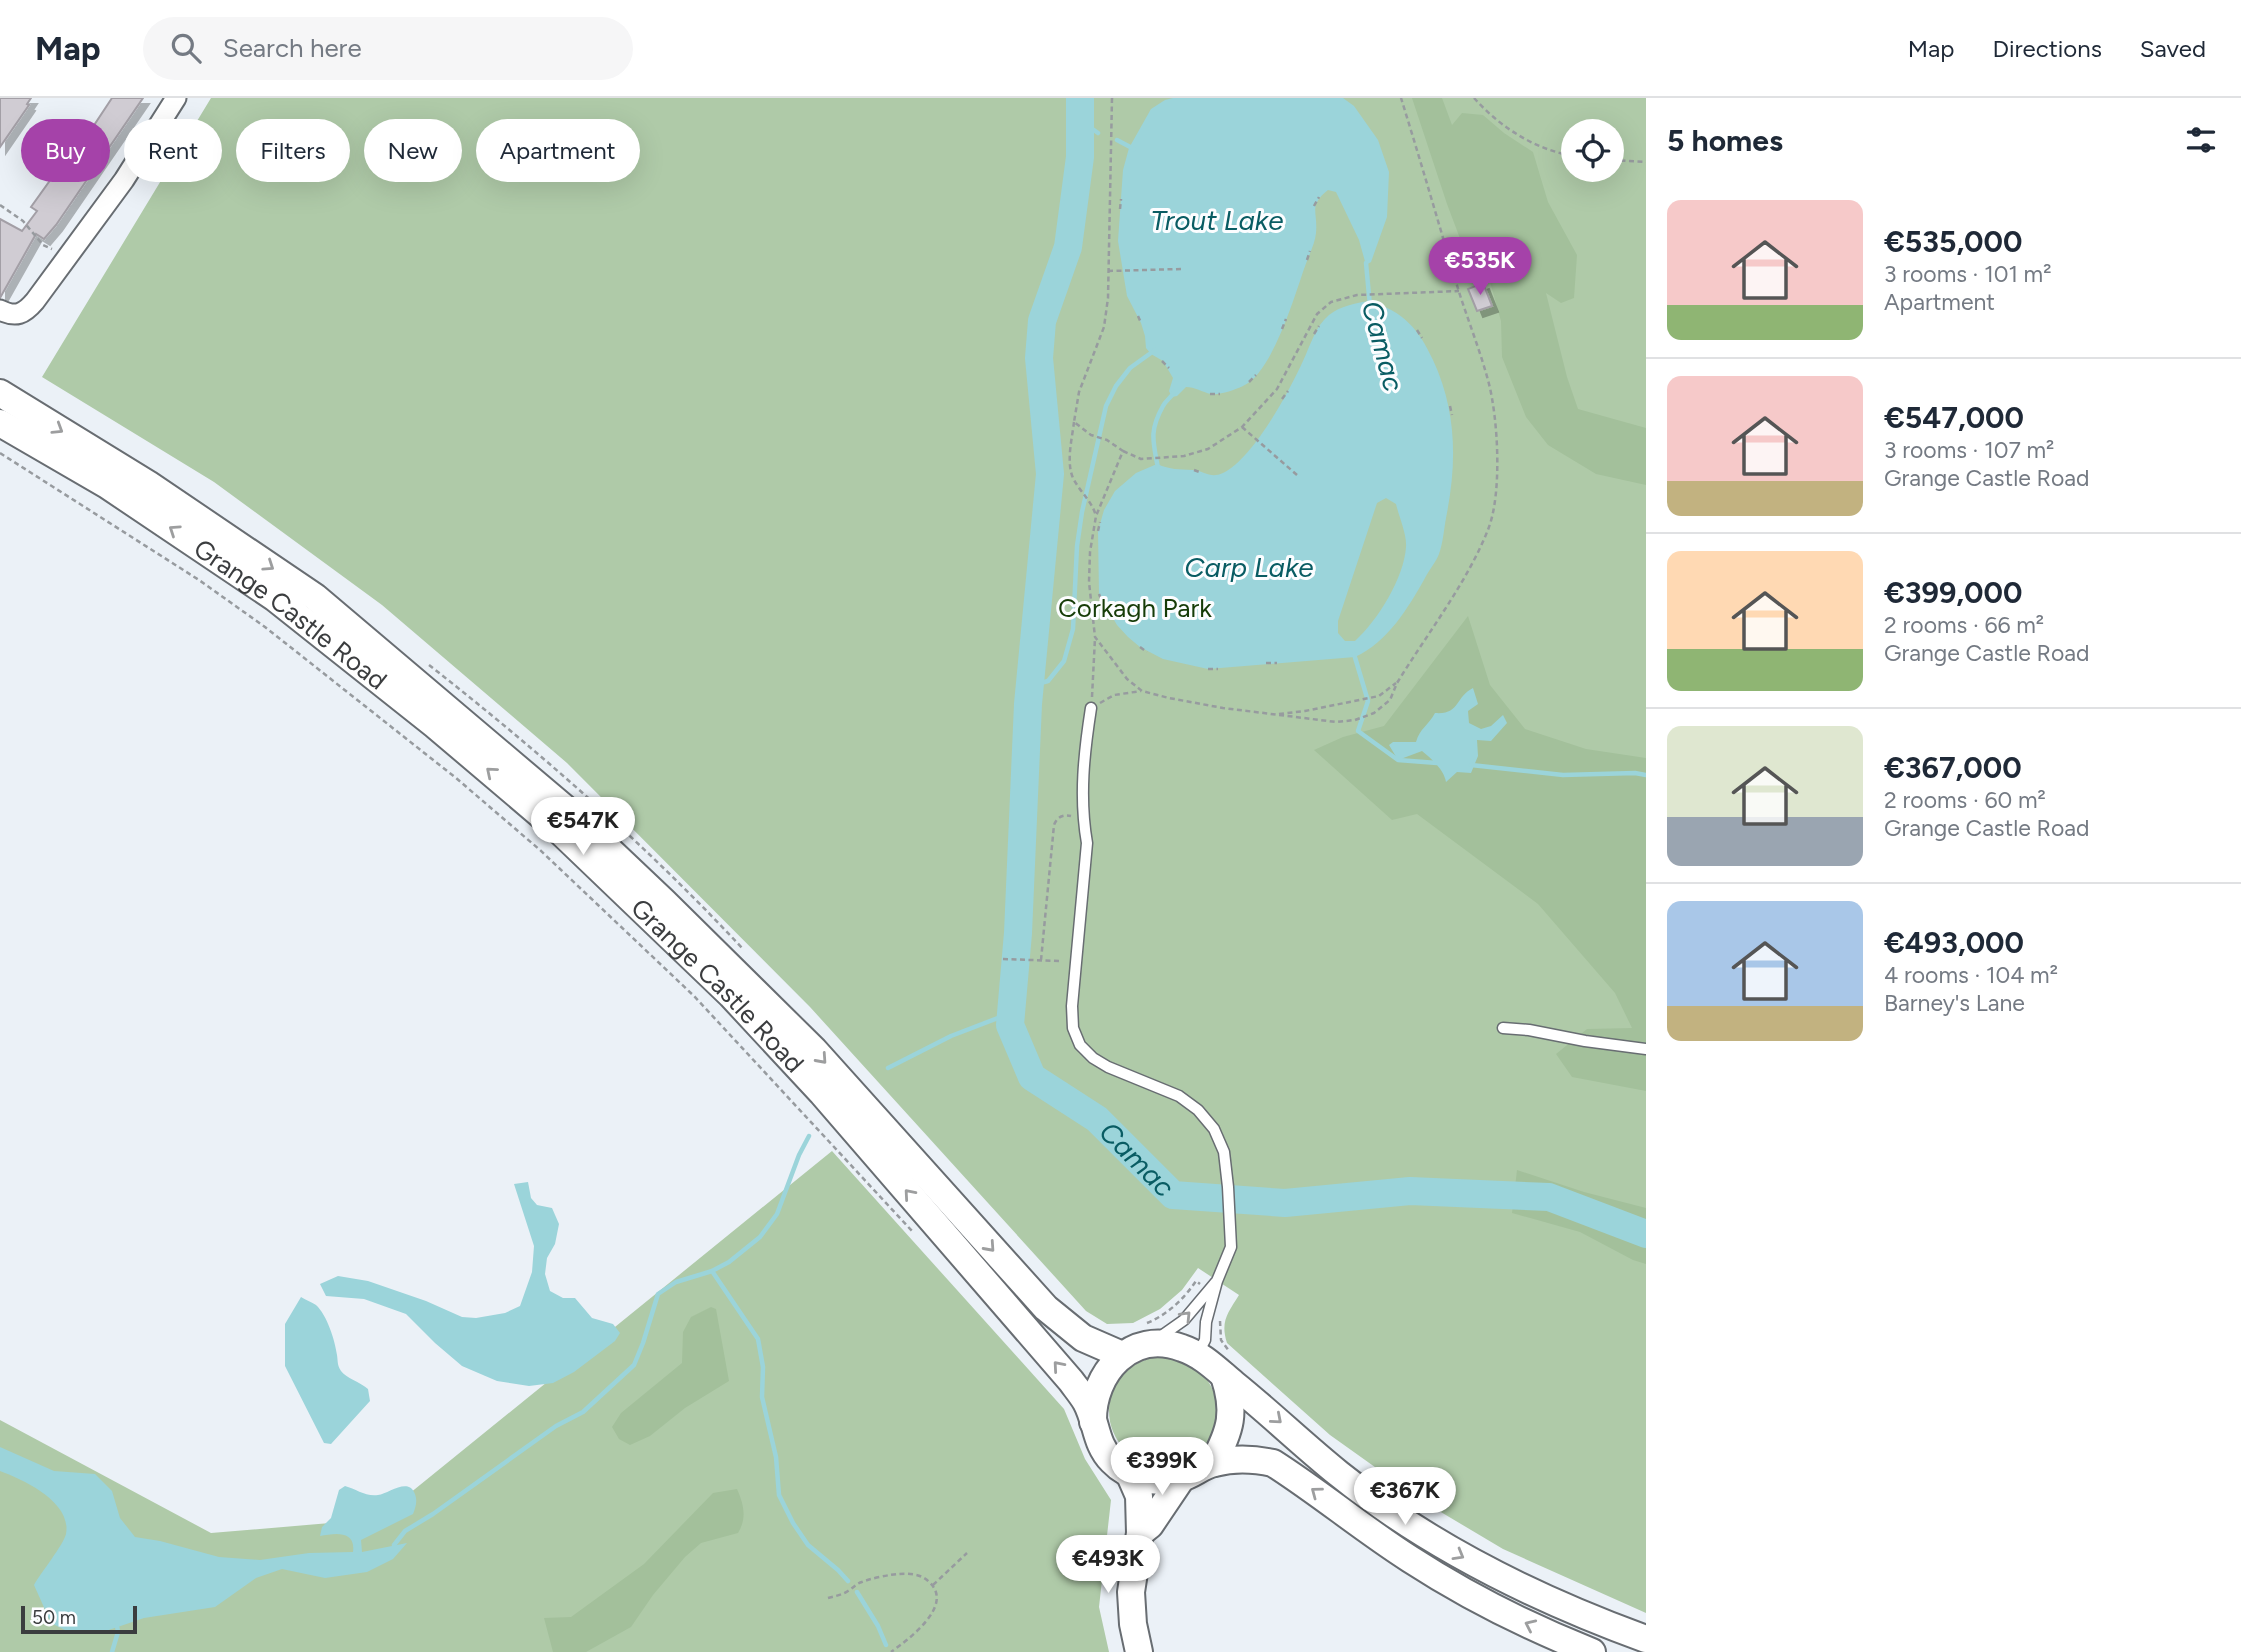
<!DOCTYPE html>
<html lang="en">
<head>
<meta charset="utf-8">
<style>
	body { margin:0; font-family:Figtree,sans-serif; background:#f6f6f7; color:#1f2937; height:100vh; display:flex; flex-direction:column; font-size:26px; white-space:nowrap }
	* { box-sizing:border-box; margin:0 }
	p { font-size:23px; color:#747a83 }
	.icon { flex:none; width:38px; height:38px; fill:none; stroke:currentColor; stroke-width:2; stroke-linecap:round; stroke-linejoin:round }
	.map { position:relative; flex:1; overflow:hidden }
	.panel { display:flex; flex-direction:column; background:#fff; width:595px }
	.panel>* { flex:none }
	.guide { position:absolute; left:21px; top:21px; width:665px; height:63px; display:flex; gap:14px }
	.buttons { position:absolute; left:1561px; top:21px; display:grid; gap:14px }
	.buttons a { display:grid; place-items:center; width:63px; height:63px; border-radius:50%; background:#fff; box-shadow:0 7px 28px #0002; font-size:35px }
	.scale { position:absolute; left:21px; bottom:18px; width:116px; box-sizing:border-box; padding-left:7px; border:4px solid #3b3d3f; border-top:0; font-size:19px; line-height:24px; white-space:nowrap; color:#3b3d3f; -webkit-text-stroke:5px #fcfdff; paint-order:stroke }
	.price { position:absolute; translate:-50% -60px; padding:0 16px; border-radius:24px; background:#fff; color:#222; font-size:23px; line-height:46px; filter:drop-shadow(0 2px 4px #0008) }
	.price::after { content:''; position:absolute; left:50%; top:42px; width:21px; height:16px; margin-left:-10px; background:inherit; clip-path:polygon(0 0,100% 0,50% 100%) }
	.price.current { background:#a542a9; color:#fff }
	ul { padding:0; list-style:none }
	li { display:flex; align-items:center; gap:21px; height:175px; padding:0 21px }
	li+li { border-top:2px solid #e0e1e3 }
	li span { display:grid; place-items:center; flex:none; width:196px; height:140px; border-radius:14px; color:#555 }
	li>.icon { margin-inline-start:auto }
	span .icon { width:84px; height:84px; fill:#fffc; stroke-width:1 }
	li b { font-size:30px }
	h2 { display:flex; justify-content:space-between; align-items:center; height:84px; padding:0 21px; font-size:30px }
	.tag { padding:0 24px; border-radius:32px; background:#fff; box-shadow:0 7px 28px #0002; font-size:24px; line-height:63px }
	.tag.current { background:#a542a9; color:#fff }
	header { display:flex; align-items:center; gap:42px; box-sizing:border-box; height:98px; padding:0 35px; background:#fff; border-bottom:2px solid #e0e1e3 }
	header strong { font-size:33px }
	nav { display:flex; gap:38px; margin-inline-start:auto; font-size:24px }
	.search { width:490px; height:63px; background:#f6f6f7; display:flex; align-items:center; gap:18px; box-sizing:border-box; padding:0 24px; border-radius:38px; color:#747a83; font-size:26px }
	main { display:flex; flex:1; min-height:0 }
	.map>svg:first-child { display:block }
	.green { fill:#afcaa8; fill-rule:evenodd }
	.forest { fill:#a3c09b }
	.water { fill:#9bd4da; fill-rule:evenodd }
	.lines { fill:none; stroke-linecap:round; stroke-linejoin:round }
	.stream { stroke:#9bd4da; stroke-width:4.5 }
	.river { stroke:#9bd4da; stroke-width:28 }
	.building { fill:#d0ccd3; stroke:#a39fa6; stroke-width:2; filter:url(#shadow) }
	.lane-casing { stroke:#686d72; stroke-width:13 }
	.street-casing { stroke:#686d72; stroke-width:23 }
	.secondary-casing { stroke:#686d72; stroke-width:30 }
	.path { stroke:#979b9f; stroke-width:2.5; stroke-dasharray:5 3.5; stroke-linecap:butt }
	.lane { stroke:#fff; stroke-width:10 }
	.street { stroke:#fff; stroke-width:19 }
	.secondary { stroke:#fff; stroke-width:26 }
	.oneway { stroke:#9d9e9f }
	.labels { text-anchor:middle; stroke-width:6; stroke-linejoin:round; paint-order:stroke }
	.park-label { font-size:26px; fill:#163c08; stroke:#fcfdff }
	.street-label { font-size:26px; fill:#3b3d3f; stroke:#fcfdff }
	.water-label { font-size:28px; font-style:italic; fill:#095c63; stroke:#fcfdff }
</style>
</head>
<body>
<header>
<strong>Map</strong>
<div class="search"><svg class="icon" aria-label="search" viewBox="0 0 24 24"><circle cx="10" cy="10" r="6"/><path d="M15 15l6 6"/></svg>Search here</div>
<nav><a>Map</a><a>Directions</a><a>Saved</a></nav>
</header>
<main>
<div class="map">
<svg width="1646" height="1554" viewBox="0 0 1646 1554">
	<defs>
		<filter id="shadow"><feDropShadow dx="6" dy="6" stdDeviation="0" flood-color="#0004"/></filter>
	</defs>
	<rect width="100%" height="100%" fill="#ebf1f7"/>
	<!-- green -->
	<path class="green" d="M211,0H1646V1515L1503,1451L1424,1404L1330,1337L1227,1245C1220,1223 1228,1215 1239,1197L1198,1170L1182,1192L1160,1211L1133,1225L1107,1226L1086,1213L810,909L567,665L382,507L214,384L42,279ZM1573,33H1612V72H1573Z
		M832,1053L1064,1311L1085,1361L1111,1402L1099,1509L1109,1554H0V1322L211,1435L378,1421Z
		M1109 1313a54 54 0 1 1 108 0a54 54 0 1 1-108 0Z"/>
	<!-- forest -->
	<path class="forest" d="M1412,0H1442L1452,27L1462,15L1483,17L1504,35L1533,54L1548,104L1577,157L1574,200L1561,205L1546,195L1567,279L1578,311L1646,330V387L1596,376L1548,347L1526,319L1502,259L1501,223L1490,184L1470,167L1447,106Z
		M1468,518L1490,587L1525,631L1586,651L1646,660V993L1572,979L1556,956L1587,931L1632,930L1615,895L1538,806L1417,716L1392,722L1314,652L1343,639L1384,628Z
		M1517,1072L1584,1094L1646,1110V1166L1633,1162L1580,1134L1512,1115Z
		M711,1209L716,1211L729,1283L685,1310L650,1338L630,1347L619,1341L612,1329L621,1315L682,1265L683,1234L691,1219Z
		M737,1391C744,1407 747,1420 738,1435L701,1445L685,1459L653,1497L631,1529L586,1554H553L544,1520L571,1519L644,1466L713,1395Z"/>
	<!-- water -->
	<path class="water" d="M1173,0H1343L1354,8L1378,42L1389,74L1387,119L1371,164L1366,167L1359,142L1336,94L1328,92C1308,108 1318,113 1316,135C1315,146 1308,159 1304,171C1294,200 1272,275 1243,288C1234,292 1221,297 1211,296C1202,294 1195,289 1186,289L1177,298L1172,299L1169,293L1173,280L1163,263L1151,256L1146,250L1145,238L1141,225L1127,198L1118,143L1123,72L1129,50L1151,11L1165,2Z
		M1369,203C1404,214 1418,230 1433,262C1457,314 1457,365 1446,420C1444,431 1443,445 1439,456C1436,464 1429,472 1425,480C1408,510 1388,544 1355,559L1208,571L1163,561L1140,549L1128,539L1117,527L1099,496L1098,433L1104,412L1115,393L1136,375L1157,366C1171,372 1178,371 1193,372C1205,373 1210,381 1223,375C1253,361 1290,292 1303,263C1311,246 1315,229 1329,217C1340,208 1356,205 1369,203ZM1386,400L1396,406C1399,419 1407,436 1406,449C1404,480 1378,522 1355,543H1345L1338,535V523L1377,405Z
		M1473,590L1478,606L1468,613L1469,625L1481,631L1491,628L1503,617L1507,625L1491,643L1477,642L1478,658L1471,675L1457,674L1446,684C1444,672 1432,661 1422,653L1398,662L1389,647L1393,644H1416C1420,630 1428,628 1435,615C1460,617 1455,599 1473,590Z
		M528,1084L531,1100L537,1107L552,1110L559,1126L555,1146L547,1160L545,1176L550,1193L563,1200H575L592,1220L613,1226L620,1235L615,1243L574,1274L553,1285L529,1288L497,1283L462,1268L435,1245L406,1216L364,1201L326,1198L320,1186L338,1178L368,1183L426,1203L462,1219L476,1220L505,1215L520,1208L532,1174L534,1148L514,1086Z
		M301,1199C305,1202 312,1204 316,1207C327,1217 335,1242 337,1257C338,1263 337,1267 341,1273C346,1280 360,1284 368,1291L370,1303L331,1346L324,1345L285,1268V1226Z
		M0,1349L54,1373L95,1376L112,1393L120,1420L135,1439L160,1443L219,1459L260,1462L309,1455L353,1454C356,1432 335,1435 320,1438L322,1429L331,1420L339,1392L345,1388C356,1391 366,1399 378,1397C388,1396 407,1380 414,1394C418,1402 416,1408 413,1416L361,1442L362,1454L407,1445L393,1461L367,1474L325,1480L282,1471L256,1480L215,1509L144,1520L100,1535L73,1536L51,1525L34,1487C40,1476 64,1446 66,1436C72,1404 24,1382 0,1373Z"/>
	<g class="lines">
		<!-- stream -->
		<path class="stream" d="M1080,22L1098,35
			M1117,42L1134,51
			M1366,165L1370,208
			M1158,370C1153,343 1149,333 1163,308C1166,302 1171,300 1174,294
			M1354,556L1368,603L1358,633L1398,662L1437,665
			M1030,588L1048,583L1064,563L1073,531L1077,448L1082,414L1106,308L1116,288L1130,270L1155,252
			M1471,667L1563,677L1635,675L1646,677
			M888,970L951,938L1011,915
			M712,1173L758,1241L763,1269L762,1299L776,1359L779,1397L793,1425L808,1447L838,1472L848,1483
			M394,1447L405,1433L433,1416L556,1328L583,1314L634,1267L643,1245L658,1196L676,1184L712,1173L729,1164L760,1139L777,1116L799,1057L809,1038
			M857,1494L878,1528L886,1547
			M112,1554L118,1534L117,1528"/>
		<!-- river -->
		<path class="river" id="s1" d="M1080,0V59L1068,149L1042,223L1039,260L1050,376L1028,606L1018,835L1010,927L1032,979L1097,1021L1173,1097L1285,1105L1410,1093L1549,1099L1646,1136"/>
	</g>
	<!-- building -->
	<path class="building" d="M0,0H31L27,6L29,7L0,49Z
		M112,0H143L56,127L44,141L36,136L0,200V121L22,133L37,113L31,109L69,56L73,59Z
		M1483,185L1492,208L1477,213L1468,191Z"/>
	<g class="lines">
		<defs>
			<path id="lane" d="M1091,610C1084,655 1079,699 1087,745L1072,908L1073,930L1080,947L1093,960L1108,969L1179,998L1198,1012L1214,1031L1224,1054L1228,1089L1231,1149L1217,1183L1206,1224L1205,1242L1197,1257
				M1503,930L1529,932L1585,943L1646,951
				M1157,1241L1184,1222L1216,1184"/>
			<path id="street" d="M0,212C16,220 24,216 35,203L124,82L176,0"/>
			<g id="secondary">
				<path d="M0,295L148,386L315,499L569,714L664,804L814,952L1046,1210L1083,1240L1122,1257"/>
				<path id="s2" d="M0,325L107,387L275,500L435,627L561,734L731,897L822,995L1071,1283C1076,1290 1082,1297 1086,1304C1097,1324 1095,1346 1112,1363C1129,1381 1158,1387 1181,1380C1193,1377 1203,1367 1215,1365C1234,1360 1254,1361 1273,1365C1320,1395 1363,1431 1410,1461C1467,1498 1529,1529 1592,1554"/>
				<path d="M1093,1324C1092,1275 1131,1231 1182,1250C1203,1257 1217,1272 1234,1286C1270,1315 1303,1347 1339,1376C1430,1449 1536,1501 1646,1541"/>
				<path d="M1213,1365C1231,1332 1236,1314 1224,1278"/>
				<path d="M1129,1375L1139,1398L1140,1435L1131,1494L1133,1526L1139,1554"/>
				<path d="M1140,1435L1150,1427L1181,1381"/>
			</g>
		</defs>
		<!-- lane casing -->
		<use href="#lane" class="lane-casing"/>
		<!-- street casing -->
		<use href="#street" class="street-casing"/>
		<!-- secondary casing -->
		<use href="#secondary" class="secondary-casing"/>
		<!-- path -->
		<path class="path" d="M1112,0L1108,200L1104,229L1079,294L1074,324L1091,337L1107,342L1123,353L1096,418L1090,454L1089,484L1095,539L1127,581L1142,593L1169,600L1223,610L1336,624L1355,622L1374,615L1390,602L1397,585C1427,536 1469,482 1489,429C1502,393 1498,322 1489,286C1480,251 1466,218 1456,184C1438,123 1420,61 1401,0
			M1474,0C1500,29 1534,51 1573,58
			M1612,62L1646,64
			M0,107L23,123L43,147L52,151
			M1314,108L1319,99
			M1120,111L1121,101
			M1307,162L1310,153
			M1108,173L1181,171
			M1138,218L1141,225
			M1282,231L1286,221
			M1417,232L1422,240
			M1314,236L1319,228
			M1162,263L1169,270
			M1249,284L1256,277
			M1210,296H1220
			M1282,301L1288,293
			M1450,308L1452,317
			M1074,324C1072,341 1066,364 1073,380C1080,394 1092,403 1096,418
			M1242,329L1297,377
			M1123,353L1141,361L1184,358L1208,351L1242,329L1277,291L1317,216L1331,204L1357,197L1459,193
			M0,355L199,482L265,529L456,680L540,752L694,898L912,1133
			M1194,372L1202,375
			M1098,433L1100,424
			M1099,496L1102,504
			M1140,549L1147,554
			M1266,565H1277
			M429,567C540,654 647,748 743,851
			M1208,571H1218
			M1092,599L1095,540
			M1100,605L1114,597L1141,593
			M1279,616L1305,613L1379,598L1396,585
			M1003,861L1059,863
			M1041,862L1054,727C1057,719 1063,716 1071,718
			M1220,1223L1221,1242L1229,1253
			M1147,1225C1167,1217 1184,1201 1196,1183L1200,1186
			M1379,1378L1390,1386
			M933,1487L967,1455
			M828,1500C835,1498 842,1497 848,1493C853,1490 857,1485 862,1484C868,1481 892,1476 899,1476C909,1475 922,1476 929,1484C955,1507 909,1541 891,1554"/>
		<!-- lane -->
		<use href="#lane" class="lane"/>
		<!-- street -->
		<use href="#street" class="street"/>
		<!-- secondary -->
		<use href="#secondary" class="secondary"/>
	</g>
	<!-- one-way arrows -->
	<defs><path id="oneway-chevron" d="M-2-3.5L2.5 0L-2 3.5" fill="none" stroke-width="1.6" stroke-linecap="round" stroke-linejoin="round" transform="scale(1.75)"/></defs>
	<g class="oneway">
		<use href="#oneway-chevron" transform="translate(58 331) rotate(32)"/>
		<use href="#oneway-chevron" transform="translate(174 432) rotate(-146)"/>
		<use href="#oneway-chevron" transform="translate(269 468) rotate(34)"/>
		<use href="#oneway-chevron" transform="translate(491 674) rotate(-140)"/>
		<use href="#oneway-chevron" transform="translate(822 961) rotate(48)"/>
		<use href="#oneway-chevron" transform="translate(909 1096) rotate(-131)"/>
		<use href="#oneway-chevron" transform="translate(990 1149) rotate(48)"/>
		<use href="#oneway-chevron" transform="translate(1186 1218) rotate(-46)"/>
		<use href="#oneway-chevron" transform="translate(1058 1268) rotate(-131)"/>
		<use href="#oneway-chevron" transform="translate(1277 1321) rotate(41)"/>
		<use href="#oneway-chevron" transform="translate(1316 1394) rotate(-143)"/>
		<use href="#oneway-chevron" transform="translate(1459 1457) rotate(30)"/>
		<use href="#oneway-chevron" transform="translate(1530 1527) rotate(-155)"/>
	</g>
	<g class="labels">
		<!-- park labels -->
		<g class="park-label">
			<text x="1135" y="519">Corkagh Park</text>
		</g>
		<!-- street labels -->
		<g class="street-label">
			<text dy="9" stroke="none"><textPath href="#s2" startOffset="348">Grange Castle Road</textPath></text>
			<text dy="9" stroke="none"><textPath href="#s2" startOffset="915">Grange Castle Road</textPath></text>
		</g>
		<!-- water labels -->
		<g class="water-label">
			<text x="1217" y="132">Trout Lake</text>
			<text transform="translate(1383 248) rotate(75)" y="10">Camac</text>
			<text x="1249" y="479">Carp Lake</text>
			<text dy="10" stroke="none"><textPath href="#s1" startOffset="1125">Camac</textPath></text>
		</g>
	</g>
</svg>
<div class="buttons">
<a><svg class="icon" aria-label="locate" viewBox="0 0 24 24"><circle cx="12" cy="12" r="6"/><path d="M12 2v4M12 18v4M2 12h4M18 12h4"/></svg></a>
</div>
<div class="scale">50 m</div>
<b class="price current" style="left:1480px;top:199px">€535K</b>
<b class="price" style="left:583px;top:759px">€547K</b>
<b class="price" style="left:1162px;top:1399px">€399K</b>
<b class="price" style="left:1405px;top:1429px">€367K</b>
<b class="price" style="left:1108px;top:1497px">€493K</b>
<div class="guide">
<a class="tag current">Buy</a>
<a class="tag">Rent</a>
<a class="tag">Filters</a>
<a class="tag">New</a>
<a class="tag">Apartment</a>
</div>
</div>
<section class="panel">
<h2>5 homes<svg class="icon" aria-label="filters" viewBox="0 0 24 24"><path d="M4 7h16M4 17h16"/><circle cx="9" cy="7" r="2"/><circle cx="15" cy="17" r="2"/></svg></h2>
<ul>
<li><span style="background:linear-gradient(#f6c9c9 75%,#8fb573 0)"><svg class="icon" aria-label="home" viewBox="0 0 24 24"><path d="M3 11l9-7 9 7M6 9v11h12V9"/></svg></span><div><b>€535,000</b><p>3 rooms · 101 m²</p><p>Apartment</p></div></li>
<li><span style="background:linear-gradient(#f6c9c9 75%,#c2b280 0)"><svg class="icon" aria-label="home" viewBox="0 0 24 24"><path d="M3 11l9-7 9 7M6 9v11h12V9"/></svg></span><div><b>€547,000</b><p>3 rooms · 107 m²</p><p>Grange Castle Road</p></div></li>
<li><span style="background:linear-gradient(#ffd9b3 70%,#8fb573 0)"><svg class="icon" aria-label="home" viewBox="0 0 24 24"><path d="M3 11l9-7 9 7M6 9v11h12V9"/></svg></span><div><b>€399,000</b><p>2 rooms · 66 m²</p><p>Grange Castle Road</p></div></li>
<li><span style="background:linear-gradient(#dfe7d0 65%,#9aa5b1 0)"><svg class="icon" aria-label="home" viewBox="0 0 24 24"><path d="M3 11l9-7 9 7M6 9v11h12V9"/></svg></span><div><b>€367,000</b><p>2 rooms · 60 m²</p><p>Grange Castle Road</p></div></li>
<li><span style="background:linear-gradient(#a9c7e8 75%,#c2b280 0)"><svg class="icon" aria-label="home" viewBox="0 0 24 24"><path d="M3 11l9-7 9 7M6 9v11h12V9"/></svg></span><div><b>€493,000</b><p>4 rooms · 104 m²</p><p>Barney's Lane</p></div></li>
</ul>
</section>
</main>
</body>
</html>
